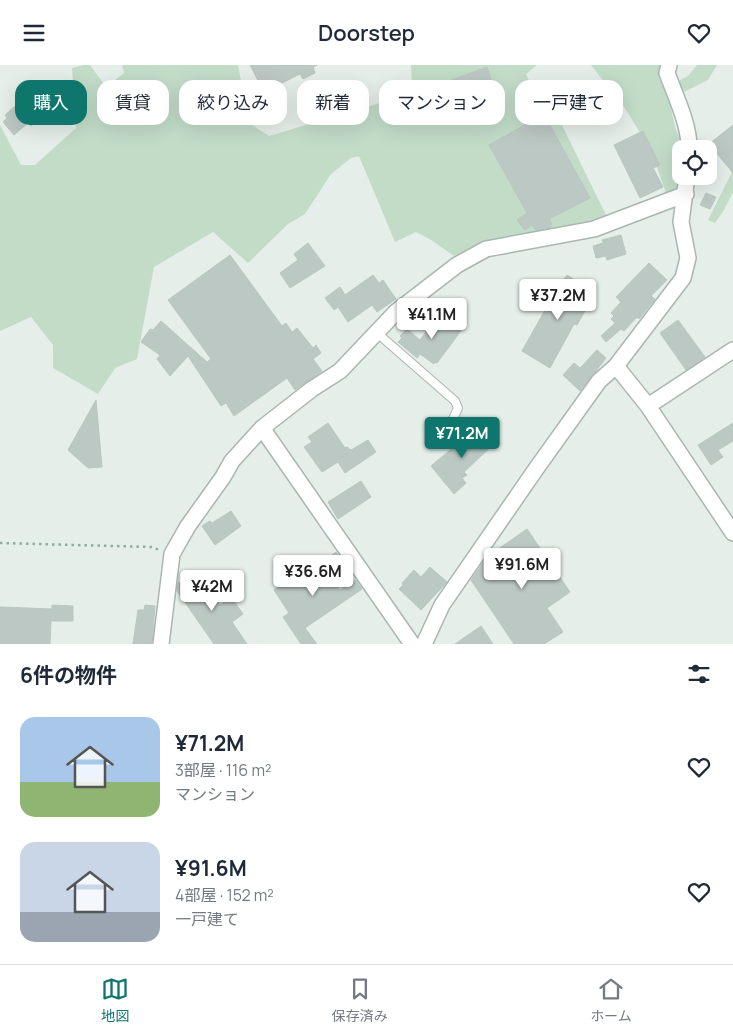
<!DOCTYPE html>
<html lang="ja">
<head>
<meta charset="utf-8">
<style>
	body { margin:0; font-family:Manrope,"Noto Sans JP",sans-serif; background:#f6f6f7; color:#1f2937; height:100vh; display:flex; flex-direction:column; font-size:19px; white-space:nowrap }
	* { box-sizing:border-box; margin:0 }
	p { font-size:16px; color:#747a83 }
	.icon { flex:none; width:28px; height:28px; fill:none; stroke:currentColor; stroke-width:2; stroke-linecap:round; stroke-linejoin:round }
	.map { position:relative; height:579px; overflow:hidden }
	.panel { display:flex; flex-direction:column; background:#fff; flex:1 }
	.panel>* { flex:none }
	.top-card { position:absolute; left:15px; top:15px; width:704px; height:45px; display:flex; gap:10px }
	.tools { position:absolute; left:672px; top:75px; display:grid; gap:10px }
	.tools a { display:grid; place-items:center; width:45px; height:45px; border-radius:10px; background:#fff; box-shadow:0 5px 20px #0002; font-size:25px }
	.price { position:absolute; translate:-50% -42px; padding:0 11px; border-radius:5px; background:#fff; color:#222; font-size:16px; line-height:32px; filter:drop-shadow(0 1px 2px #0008) }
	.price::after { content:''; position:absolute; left:50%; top:30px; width:15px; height:11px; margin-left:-8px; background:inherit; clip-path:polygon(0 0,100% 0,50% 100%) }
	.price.selected { background:#0f766e; color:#fff }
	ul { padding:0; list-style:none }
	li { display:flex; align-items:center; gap:15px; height:125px; padding:0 20px }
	li span { display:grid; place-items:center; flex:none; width:140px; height:100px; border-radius:15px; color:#555 }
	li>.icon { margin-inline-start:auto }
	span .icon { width:60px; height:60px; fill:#fffc; stroke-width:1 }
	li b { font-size:21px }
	h2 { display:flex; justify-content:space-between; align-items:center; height:60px; padding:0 20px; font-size:21px }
	.tag { padding:0 18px; border-radius:15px; background:#fff; box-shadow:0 5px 20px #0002; font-size:18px; line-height:45px }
	.tag.selected { background:#0f766e; color:#fff }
	header { display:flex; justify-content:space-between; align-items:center; height:65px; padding:0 20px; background:#fff; font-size:22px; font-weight:600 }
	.tab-bar { display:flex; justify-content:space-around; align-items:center; height:70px; border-top:1px solid #e0e1e3; background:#fff; font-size:14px; color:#747a83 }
	.tab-bar a { display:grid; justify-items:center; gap:2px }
	.tab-bar .selected { color:#0f766e }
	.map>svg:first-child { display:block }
	.green { fill:#c2dcc8 }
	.building { fill:#bcc8c3; stroke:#b9c7c0 }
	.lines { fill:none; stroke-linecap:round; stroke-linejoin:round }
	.service-casing { stroke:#a9b6b1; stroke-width:10 }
	.minor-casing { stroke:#a9b6b1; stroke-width:18 }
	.path { stroke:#8aaea1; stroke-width:2.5; stroke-dasharray:2.5 4; stroke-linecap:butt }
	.service { stroke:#fff; stroke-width:8 }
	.minor { stroke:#fff; stroke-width:15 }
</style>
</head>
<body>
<header><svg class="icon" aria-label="menu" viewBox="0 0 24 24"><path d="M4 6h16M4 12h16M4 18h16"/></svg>Doorstep<svg class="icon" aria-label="heart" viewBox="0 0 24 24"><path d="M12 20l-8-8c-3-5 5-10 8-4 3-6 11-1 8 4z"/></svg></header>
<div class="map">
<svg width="733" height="579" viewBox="0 0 733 579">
	<rect width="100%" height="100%" fill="#e6eeea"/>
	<!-- green -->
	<path class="green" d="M83,0H90L106,22L124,8L122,0H238L249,58L269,71L383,37L402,39L412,21L411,0H537L526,9L542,44H554L607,152L595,159L494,176L454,191L431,175L416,167L395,177L359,91L351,93L331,109L305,149L288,159L248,198L213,167L154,202L137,294L115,303L98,329L53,303V280L31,252L0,266V60L21,100H35L76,63L72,3Z
		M591,0H662L675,62L684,84H681V111L684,126L666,128L651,85L624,42Z
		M697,0H717L708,15L680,29V15L688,11Z
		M733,105V127L724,145L715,158L708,155Z"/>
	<!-- building -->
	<path class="building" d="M250,0H317L313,2L315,8L303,14L300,9L264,27Z
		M487,2L492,17L455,31L449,16Z
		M39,20L56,41L31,61L28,58L14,70L3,57L7,53L5,50Z
		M544,49L590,133L549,154L552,159L550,160L551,162L536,165L532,160L525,165L517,155L527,148L489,80Z
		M733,60V108L709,79Z
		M643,66L660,100L653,103L663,122L640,133L614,80Z
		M706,128L716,132L710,144L700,140Z
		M621,170L626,189L607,195L606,191L596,193L593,181L603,178L602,175Z
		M308,178L325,201L290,223L280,208L298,195L294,189Z
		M230,190L282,261L286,258L292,267L297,263L313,283L316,280L321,288L313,294L322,306L295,325L287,313L234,351L226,338L221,341L188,291L170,311L157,294L160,290L141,277L150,264L153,265L161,256L207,297L211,294L168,235Z
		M649,198L667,215L651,231L655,234L639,254L637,252L624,266L621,264L606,277L601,271L615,258L611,254L614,251L611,248L621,237L616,232Z
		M373,210L379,218L383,215L396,234L377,247L372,240L348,257L338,242L334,245L325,233L340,222L345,230Z
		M567,210L592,226L583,242L586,244L577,260L574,259L550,303L522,286L562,215L563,216Z
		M447,251L463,263L437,298L435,297L434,299L420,289L417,293L398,277L402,273L400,271L407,264L420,275L434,256L441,261Z
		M678,255L705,292L686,305L660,268Z
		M597,285L606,293L580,326L563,310L574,298L580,303Z
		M96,335L102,402L88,403L68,385Z
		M328,358L345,383L347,382L351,385L368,375L376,387L345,408L338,397L322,407L304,382L312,377L308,372Z
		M733,358V376L718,385L723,392L711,400L698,380Z
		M478,362L494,379L464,407L467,410L462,413L466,418L454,429L431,401Z
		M361,416L371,432L338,454L328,437Z
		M231,446L241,461L215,480L202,461L210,456L212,458Z
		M527,464L570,527L547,543L563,567L544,579H514L471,515L487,492Z
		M336,487L344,499L329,509L340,525L356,515L362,524L305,563L317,579H301L283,552L289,548L274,525L294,512L297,517Z
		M430,502L447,517L421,545L399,524L403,520L402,518L414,505L421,512Z
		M202,510L210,521L208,523L220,540L231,532L243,549L232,557L247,579H214L177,526L178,517L183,520L195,511L197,513Z
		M52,540L73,541V556H51L50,579H0V542L52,544Z
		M145,540L155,541L152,579H133L138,545H144Z
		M481,561L493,579H455Z"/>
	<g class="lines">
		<defs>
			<path id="service" d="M376,267L455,336L458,343L453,354L434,374"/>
			<path id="minor" d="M669,0L667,8C675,30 690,61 689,84
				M616,301L648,341L733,468
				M648,341L733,285
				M262,363L412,579
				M161,579L172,489L188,461L223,412L232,396L262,363L312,324L340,306L396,247L457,200L486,184L594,164L686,129
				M424,579L442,540L536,404L599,316L616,301L683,213L688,193L681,157L687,111"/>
		</defs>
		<!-- service casing -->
		<use href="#service" class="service-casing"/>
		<!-- minor casing -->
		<use href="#minor" class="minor-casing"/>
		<!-- path -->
		<path class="path" d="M0,478L151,482L160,485"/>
		<!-- service -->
		<use href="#service" class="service"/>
		<!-- minor -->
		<use href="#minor" class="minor"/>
	</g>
</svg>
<div class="tools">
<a><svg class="icon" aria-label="locate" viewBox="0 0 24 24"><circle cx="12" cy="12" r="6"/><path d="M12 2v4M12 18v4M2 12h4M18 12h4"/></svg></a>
</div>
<b class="price" style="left:558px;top:256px">¥37.2M</b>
<b class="price" style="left:432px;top:275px">¥41.1M</b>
<b class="price selected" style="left:462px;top:394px">¥71.2M</b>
<b class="price" style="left:522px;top:525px">¥91.6M</b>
<b class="price" style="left:313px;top:532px">¥36.6M</b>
<b class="price" style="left:212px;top:547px">¥42M</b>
<div class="top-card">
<a class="tag selected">購入</a>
<a class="tag">賃貸</a>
<a class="tag">絞り込み</a>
<a class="tag">新着</a>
<a class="tag">マンション</a>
<a class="tag">一戸建て</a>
</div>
</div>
<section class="panel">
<h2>6件の物件<svg class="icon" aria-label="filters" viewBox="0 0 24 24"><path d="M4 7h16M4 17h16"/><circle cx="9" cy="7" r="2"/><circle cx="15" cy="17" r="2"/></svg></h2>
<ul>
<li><span style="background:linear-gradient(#a9c7e8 65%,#8fb573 0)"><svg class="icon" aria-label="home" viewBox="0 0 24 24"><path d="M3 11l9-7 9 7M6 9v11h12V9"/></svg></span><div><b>¥71.2M</b><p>3部屋 · 116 m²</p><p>マンション</p></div><svg class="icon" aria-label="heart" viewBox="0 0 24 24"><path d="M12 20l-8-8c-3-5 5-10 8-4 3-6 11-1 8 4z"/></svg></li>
<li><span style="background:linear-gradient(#c9d6e8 70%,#9aa5b1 0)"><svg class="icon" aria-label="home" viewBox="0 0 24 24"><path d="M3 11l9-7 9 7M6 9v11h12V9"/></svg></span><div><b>¥91.6M</b><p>4部屋 · 152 m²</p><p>一戸建て</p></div><svg class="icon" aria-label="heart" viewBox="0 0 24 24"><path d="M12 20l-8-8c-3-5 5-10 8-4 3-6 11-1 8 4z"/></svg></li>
</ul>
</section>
<nav class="tab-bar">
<a class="selected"><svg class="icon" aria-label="map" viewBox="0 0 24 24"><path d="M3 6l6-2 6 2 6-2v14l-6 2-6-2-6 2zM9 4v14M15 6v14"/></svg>地図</a>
<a><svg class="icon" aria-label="saved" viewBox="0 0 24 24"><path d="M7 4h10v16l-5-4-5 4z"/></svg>保存済み</a>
<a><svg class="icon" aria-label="home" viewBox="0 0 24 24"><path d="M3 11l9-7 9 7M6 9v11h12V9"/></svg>ホーム</a>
</nav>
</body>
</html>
